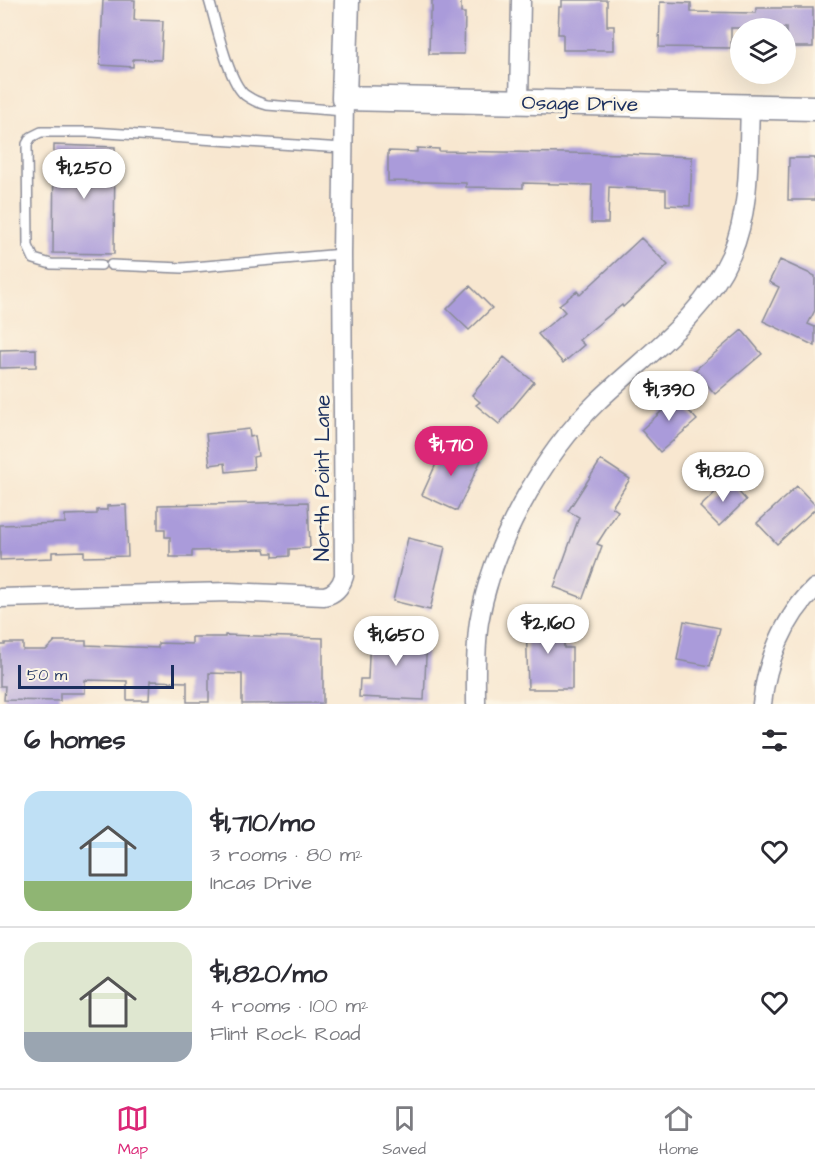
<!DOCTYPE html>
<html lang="en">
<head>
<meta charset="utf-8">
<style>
	body { margin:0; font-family:"Architects Daughter",sans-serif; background:#f7f7f7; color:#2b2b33; height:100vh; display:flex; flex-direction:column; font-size:22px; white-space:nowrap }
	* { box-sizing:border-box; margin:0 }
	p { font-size:20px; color:#7c7c81 }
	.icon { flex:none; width:33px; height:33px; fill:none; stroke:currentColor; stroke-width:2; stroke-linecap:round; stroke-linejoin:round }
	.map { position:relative; height:704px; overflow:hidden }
	.drawer { display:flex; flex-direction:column; background:#fff; flex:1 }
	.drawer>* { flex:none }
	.fabs { position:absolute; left:730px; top:18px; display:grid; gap:12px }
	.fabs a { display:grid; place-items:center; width:66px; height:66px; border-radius:50%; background:#fff; box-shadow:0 6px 24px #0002; font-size:30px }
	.scale { position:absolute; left:18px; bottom:15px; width:156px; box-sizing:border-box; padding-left:6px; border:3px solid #1b2f5e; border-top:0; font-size:16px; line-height:21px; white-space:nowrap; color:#1b2f5e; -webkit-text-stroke:4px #fcf5e5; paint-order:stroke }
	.price { position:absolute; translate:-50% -51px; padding:0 14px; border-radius:21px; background:#fff; color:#222; font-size:20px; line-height:39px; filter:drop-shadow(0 2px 3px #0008) }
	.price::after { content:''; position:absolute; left:50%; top:36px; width:18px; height:14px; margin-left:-9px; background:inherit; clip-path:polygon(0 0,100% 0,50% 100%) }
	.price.on { background:#db2777; color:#fff }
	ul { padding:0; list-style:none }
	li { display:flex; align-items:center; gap:18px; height:150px; padding:0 24px }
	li+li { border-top:2px solid #e1e1e2 }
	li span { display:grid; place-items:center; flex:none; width:168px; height:120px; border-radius:18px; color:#555 }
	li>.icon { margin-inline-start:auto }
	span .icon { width:72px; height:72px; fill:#fffc; stroke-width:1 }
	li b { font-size:26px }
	h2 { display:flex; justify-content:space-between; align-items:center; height:72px; padding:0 24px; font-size:26px }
	.tab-bar { display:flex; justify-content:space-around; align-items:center; height:84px; border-top:2px solid #e1e1e2; background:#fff; font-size:16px; color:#7c7c81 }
	.tab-bar a { display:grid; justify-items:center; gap:3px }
	.tab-bar .on { color:#db2777 }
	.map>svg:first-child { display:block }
	.building { fill:#aa9bda }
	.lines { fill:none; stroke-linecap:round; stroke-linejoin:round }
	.service-casing { stroke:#8a8b97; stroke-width:12 }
	.minor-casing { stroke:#8a8b97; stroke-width:21 }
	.tertiary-casing { stroke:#8a8b97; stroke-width:27 }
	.service { stroke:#fff; stroke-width:9 }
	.minor { stroke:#fff; stroke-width:18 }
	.tertiary { stroke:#fff; stroke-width:24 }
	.labels { text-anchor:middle; stroke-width:6; stroke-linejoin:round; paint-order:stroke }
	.street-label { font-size:21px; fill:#1b2f5e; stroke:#fcf5e5 }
</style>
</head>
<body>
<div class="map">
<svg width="815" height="704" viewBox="0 0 815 704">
	<rect width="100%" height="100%" fill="#fcf5e5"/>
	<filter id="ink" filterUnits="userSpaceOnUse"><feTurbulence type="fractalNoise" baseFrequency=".0167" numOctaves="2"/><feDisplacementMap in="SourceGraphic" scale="12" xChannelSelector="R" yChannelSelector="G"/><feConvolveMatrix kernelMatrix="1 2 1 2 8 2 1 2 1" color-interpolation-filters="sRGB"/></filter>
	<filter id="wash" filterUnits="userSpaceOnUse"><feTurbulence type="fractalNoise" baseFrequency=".008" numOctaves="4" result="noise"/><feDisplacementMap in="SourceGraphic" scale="24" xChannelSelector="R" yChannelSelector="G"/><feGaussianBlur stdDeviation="1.35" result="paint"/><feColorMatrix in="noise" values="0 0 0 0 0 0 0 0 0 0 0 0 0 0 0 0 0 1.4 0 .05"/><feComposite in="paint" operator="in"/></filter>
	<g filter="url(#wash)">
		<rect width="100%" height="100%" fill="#f8e7d0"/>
		<g id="blocks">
			<!-- building -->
			<path class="building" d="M103,0H135L134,20L163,21L161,60L133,59V67L100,65Z
				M432,0H461V13H465L464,54H429L430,12H432Z
				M562,0H607V26H614V50H563V34H558L559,7H562Z
				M660,2L691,3V12L756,13V8H813V47H786V28H731V48L659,47Z
				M54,145L115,147L114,254L53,253Z
				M417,148L439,149V151L628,154L692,157L690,206L666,205V190L609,187L608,223H591L592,185L523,183V188L466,187V183L388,181V151L417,152Z
				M789,158H815V200H788Z
				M641,238L668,265L623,307L622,305L579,340L584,345L563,363L538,334L565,312L559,305L577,291L580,295Z
				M780,260L815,276V310L808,324L815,327V346L763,321L779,287L769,282Z
				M470,286L492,308L469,330L447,309Z
				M742,330L762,354L715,394L695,370Z
				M36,349V367L0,368V350Z
				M504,357L534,382L499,424L476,405L480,402L472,395Z
				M672,392L697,420L660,452L641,430L662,411L656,405Z
				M249,429L250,437L255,436L258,456L253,457L254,469L226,472L225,463L210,465L206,434Z
				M445,444L481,460L457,511L422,495Z
				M601,460L630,479L612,507L618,511L597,544L602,546L583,598L554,587L579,517L568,511Z
				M728,480L746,500L719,526L700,507Z
				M797,486L815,505V509L777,544L757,523Z
				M308,502L310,548L289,549V556L273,557V553H266L265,549L192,551V557H170V537H165V529H158V505Z
				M126,505L128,556L84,557V551L52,552V558L0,560V525L65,523V515L97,514V510H107V506Z
				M408,538L445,547L430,610L393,601Z
				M526,618H564V648H572V689H528Z
				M684,621L720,628L710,666L677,660Z
				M370,633L427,636L424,700L359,697L360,679H368Z
				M225,635L323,638V703L242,704V674L209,673V702H187V682L150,681L149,700H127V681L85,680V693H60V701L4,700L5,686H0V645H5V643H23V650H46L55,641H86V645L158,648V643L192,644V637H225Z"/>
		</g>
	</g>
	<g filter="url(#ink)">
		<use href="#blocks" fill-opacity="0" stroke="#8a8b97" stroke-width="1.5"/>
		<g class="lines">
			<defs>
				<path id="service" d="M209,0C216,23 228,81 245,95C252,100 259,103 267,105L344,111
					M101,265L51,264L34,259L28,246L27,144L31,137L41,132H92L343,148
					M111,265L182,268L342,254"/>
				<path id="minor" d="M519,102L521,0
					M0,598L229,592L324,596C335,594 341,586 344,576L342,254L344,98
					M476,704C476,677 475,649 479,622C492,545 542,455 598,401C646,355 703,318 731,255C751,209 748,156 750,107
					M762,704C766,663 784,617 815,588"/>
				<path id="tertiary" d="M347,0L344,98L815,108"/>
			</defs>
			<!-- service casing -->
			<use href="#service" class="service-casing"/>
			<!-- minor casing -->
			<use href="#minor" class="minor-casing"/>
			<!-- tertiary casing -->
			<use href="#tertiary" class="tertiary-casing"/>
			<!-- service -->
			<use href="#service" class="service"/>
			<!-- minor -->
			<use href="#minor" class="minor"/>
			<!-- tertiary -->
			<use href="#tertiary" class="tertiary"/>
		</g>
	</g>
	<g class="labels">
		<!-- street labels -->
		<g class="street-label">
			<text transform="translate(580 103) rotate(1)" y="7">Osage Drive</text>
			<text transform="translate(322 478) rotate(-90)" y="7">North Point Lane</text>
		</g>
	</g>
</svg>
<div class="fabs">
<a><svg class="icon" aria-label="layers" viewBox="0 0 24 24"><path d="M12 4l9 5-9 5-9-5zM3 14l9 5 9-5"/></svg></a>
</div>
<div class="scale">50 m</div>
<b class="price" style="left:84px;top:200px">$1,250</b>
<b class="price" style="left:669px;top:422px">$1,390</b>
<b class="price on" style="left:451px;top:477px">$1,710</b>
<b class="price" style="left:723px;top:503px">$1,820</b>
<b class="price" style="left:548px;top:655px">$2,160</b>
<b class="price" style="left:396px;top:667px">$1,650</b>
</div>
<section class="drawer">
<h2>6 homes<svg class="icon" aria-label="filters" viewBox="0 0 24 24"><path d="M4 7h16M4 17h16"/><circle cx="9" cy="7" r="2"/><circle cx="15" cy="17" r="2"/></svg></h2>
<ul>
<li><span style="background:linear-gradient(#bfe0f5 75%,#8fb573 0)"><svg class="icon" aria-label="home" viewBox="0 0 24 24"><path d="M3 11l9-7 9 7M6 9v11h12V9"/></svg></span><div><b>$1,710/mo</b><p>3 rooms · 80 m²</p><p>Incas Drive</p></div><svg class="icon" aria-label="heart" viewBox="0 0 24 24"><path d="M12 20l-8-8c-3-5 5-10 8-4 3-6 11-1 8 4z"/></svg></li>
<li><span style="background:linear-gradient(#dfe7d0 75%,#9aa5b1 0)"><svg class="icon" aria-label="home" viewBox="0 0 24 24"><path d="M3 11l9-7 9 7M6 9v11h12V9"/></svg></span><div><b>$1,820/mo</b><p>4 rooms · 100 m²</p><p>Flint Rock Road</p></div><svg class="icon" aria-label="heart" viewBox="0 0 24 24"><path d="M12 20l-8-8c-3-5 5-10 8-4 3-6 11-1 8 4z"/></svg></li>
</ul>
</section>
<nav class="tab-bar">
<a class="on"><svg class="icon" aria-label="map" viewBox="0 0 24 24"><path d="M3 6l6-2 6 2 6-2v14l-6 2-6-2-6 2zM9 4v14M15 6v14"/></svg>Map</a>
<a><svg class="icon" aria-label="saved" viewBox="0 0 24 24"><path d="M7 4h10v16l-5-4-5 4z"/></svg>Saved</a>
<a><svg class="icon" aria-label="home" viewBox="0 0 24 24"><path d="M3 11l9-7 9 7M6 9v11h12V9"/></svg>Home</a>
</nav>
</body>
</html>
